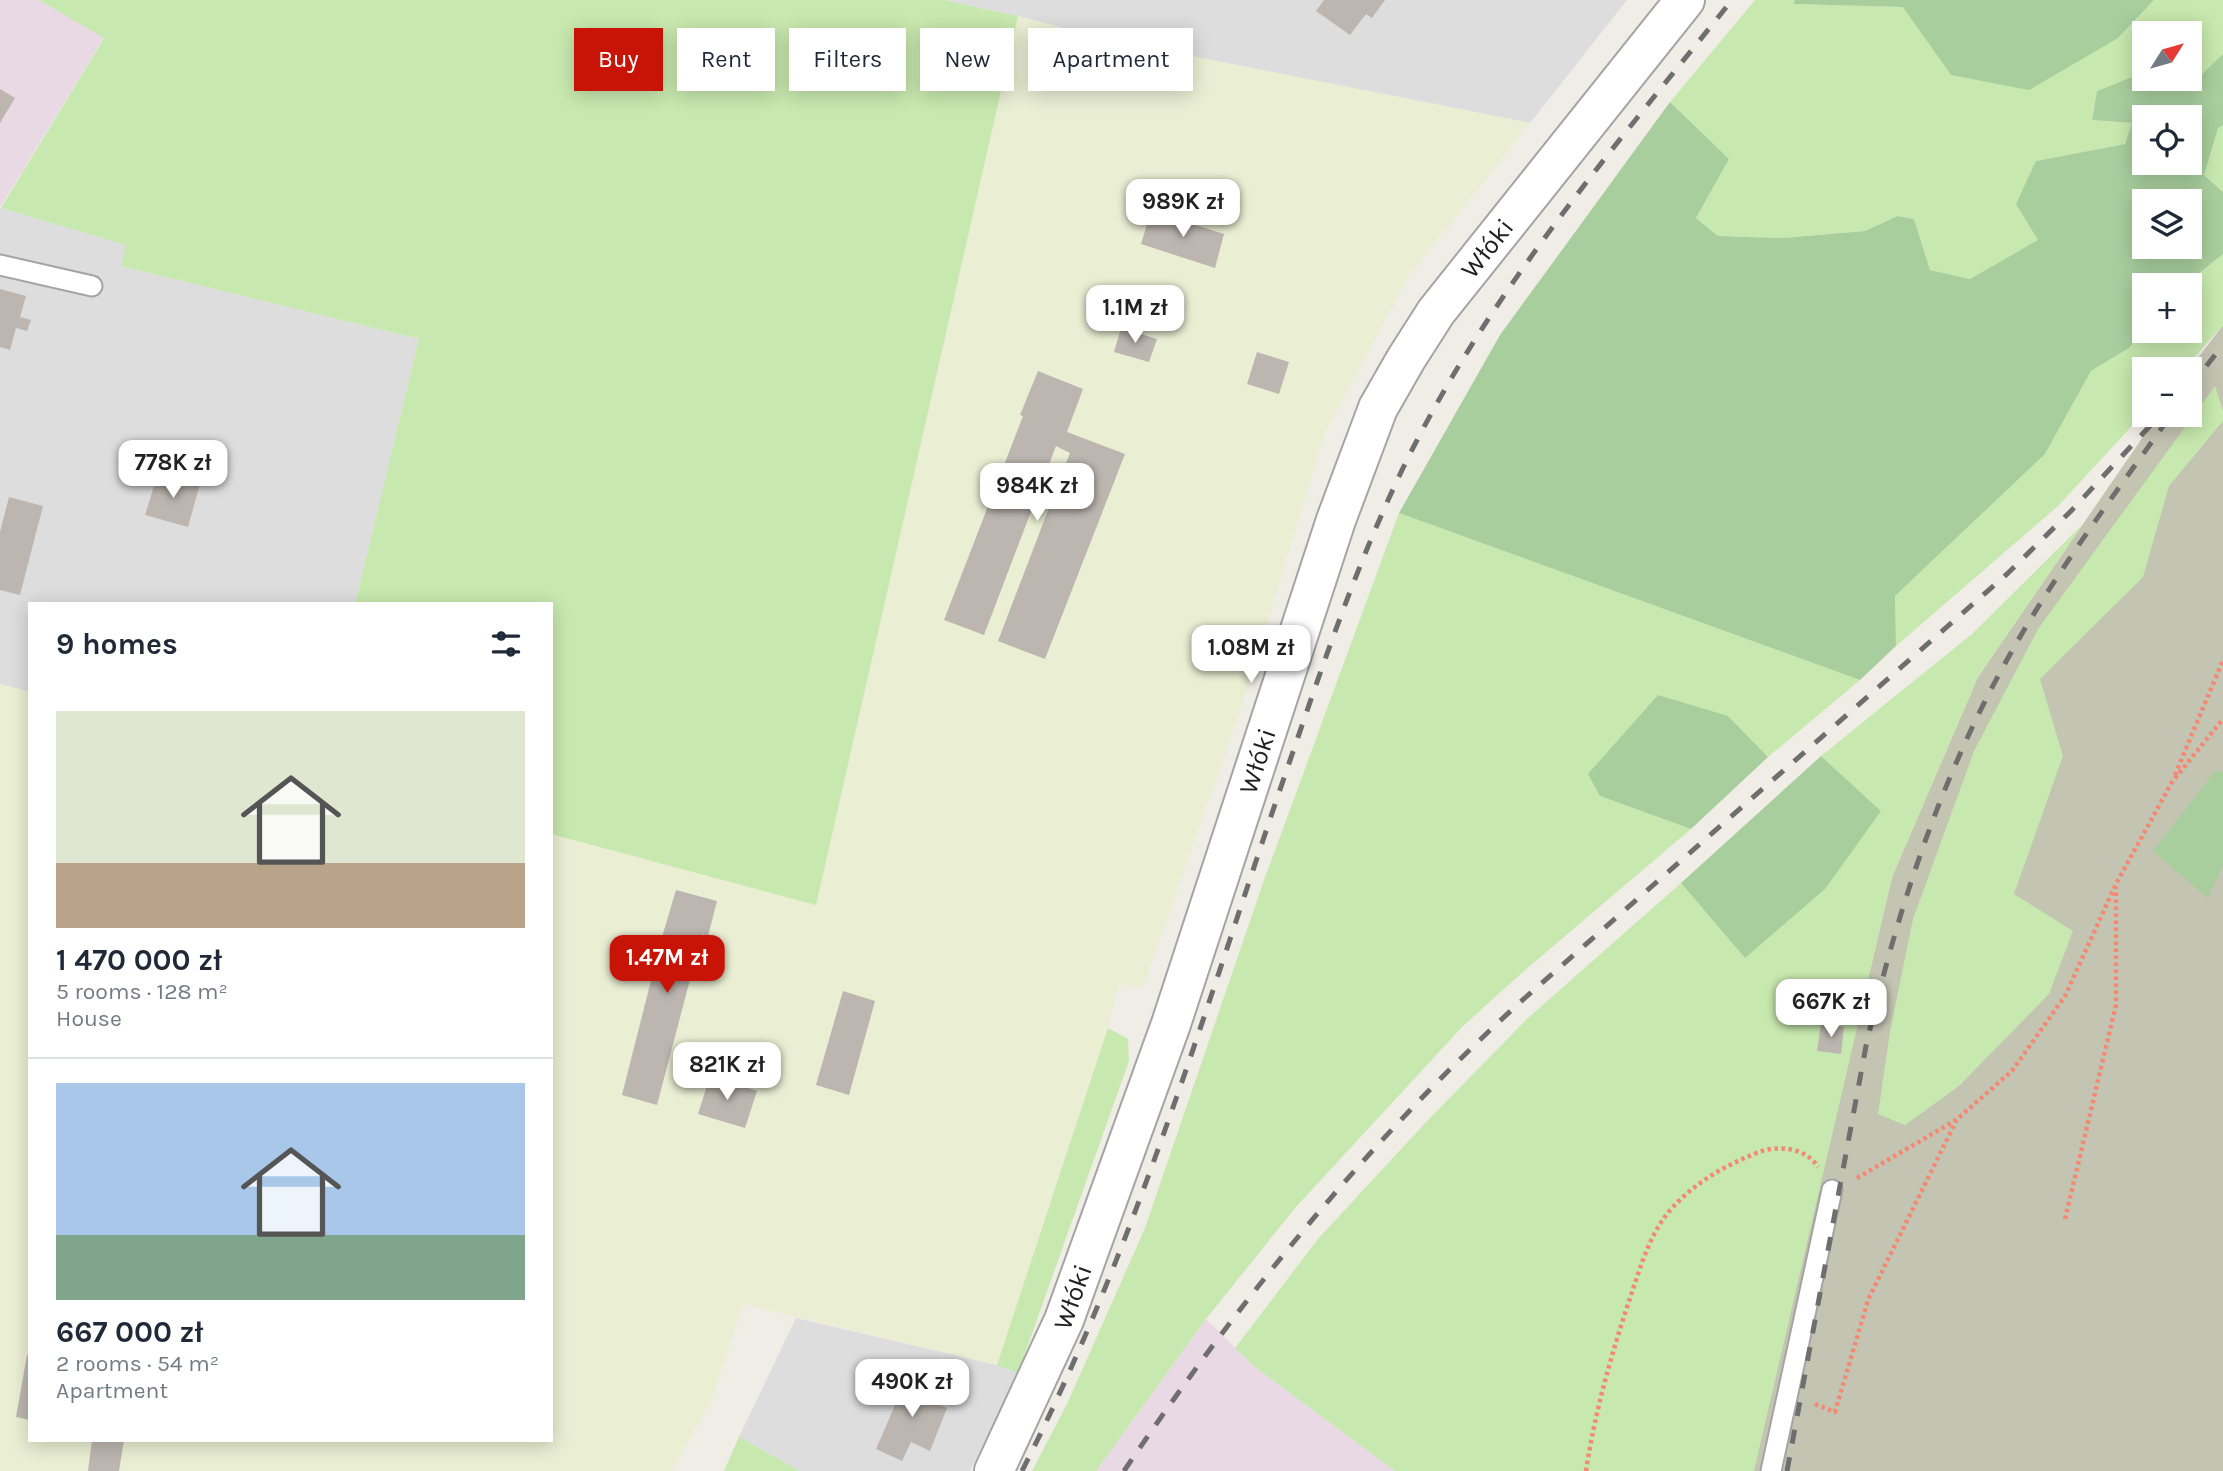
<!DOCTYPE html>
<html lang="en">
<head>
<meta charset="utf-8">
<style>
	body { margin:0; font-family:Karla,sans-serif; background:#f6f6f7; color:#1f2937; height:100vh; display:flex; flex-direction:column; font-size:26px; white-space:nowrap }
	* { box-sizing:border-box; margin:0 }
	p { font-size:23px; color:#747a83 }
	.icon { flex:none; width:38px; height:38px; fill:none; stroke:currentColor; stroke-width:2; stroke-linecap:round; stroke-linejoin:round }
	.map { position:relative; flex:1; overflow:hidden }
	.details { position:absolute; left:28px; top:602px; width:525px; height:840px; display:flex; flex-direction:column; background:#fff; border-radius:0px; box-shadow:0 4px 18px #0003 }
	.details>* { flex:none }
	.top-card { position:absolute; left:574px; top:28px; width:665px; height:63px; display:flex; gap:14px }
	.needle { width:46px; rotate:53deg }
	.controls { position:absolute; left:2132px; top:21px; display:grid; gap:14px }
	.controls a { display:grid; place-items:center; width:70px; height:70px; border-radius:0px; background:#fff; box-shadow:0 4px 18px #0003; font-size:35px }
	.price { position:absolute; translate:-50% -60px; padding:0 16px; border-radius:14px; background:#fff; color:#222; font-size:23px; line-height:46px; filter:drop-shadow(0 2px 4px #0008) }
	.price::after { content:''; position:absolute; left:50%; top:42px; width:21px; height:16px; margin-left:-10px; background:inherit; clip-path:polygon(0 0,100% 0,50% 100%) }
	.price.current { background:#c81307; color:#fff }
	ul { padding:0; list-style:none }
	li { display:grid; align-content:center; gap:14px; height:371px; padding:0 28px }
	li+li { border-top:2px solid #e0e1e3 }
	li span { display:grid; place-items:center; height:217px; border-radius:0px; color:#555 }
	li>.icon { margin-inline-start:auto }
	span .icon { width:126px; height:126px; fill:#fffc; stroke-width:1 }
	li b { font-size:30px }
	h2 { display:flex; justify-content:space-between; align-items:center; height:84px; padding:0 28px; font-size:30px }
	.chip { padding:0 24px; border-radius:0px; background:#fff; box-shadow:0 4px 18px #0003; font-size:24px; line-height:63px }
	.chip.current { background:#c81307; color:#fff }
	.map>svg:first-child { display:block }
	.residential { fill:#dedddd }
	.industrial { fill:#e9d9e5 }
	.construction { fill:#c3c4b2 }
	.farmland { fill:#eaeed3 }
	.grass { fill:#c7e8ae }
	.forest { fill:#a8ce9d; fill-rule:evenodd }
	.building { fill:#bdb6b0 }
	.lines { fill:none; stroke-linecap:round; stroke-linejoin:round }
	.service-casing { stroke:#a4a4a4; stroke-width:23 }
	.minor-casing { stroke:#a4a4a4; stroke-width:42 }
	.path { stroke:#f58872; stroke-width:4.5; stroke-dasharray:3.5 3.5; stroke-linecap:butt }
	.service { stroke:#fff; stroke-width:19 }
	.minor { stroke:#fff; stroke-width:38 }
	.rail { stroke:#6e6e6e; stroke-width:5; stroke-dasharray:14 14; stroke-linecap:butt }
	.labels { text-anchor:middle; stroke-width:6; stroke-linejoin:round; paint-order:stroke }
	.street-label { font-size:26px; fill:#202020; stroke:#fff }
</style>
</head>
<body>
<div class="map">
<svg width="2223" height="1471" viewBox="0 0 2223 1471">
	<rect width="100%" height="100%" fill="#f0ede6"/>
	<!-- residential -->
	<path class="residential" d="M944,0H1627L1530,123L1105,39L1018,16Z
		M0,208L127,245L121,266L419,339L355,604H30V692L0,684Z
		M796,1318L997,1365L1018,1373L970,1471H800L739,1437Z"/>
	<!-- industrial -->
	<path class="industrial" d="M0,0H39L104,37L0,208Z
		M1206,1319L1255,1367L1395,1471H1096Z"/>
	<!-- construction -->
	<path class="construction" d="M2223,325V1471H1753L1892,877L1978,677L2158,415H2189V370Z"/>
	<!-- farmland -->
	<path class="farmland" d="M1018,16L1105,39L1530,123L1409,276L1325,433L1243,703L1143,988L1119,984L1103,1046L997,1365L743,1304L712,1400L672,1471H0V684L30,692V1440H551V834L816,904Z"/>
	<!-- grass -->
	<path class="grass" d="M39,0H944L1018,16L816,905L551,834V604H355L419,339L121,266L126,245L1,208L104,38Z
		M1755,0H1795V4L1904,7L1951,75L2118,38L2154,0H2223V54L2201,75L2189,73V33H2144V72L2097,91L2092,120L2133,123L2125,144L2036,161L2039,240L1970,279L1930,270L1914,219L1899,216L1865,231L1783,238L1718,236L1696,218L1729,159L1670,102Z
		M2223,125V192L2204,175L2218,127Z
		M2223,254V325L2184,369H2144V413L2058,506L1896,646L1895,596L2045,454L2091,371L2129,348L2144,331H2189V285H2184Z
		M2215,386L2223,411V421L2169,486L2143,577L2040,679L2063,756L2014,894L2073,931L2049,994L1959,1086L1905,1125L1878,1114L1890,1031L1913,919L1974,751L2038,629Z
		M1399,513L1860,680L1768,757L1728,716L1600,796L1691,829L1524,971L1463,1026L1295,1208L1206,1319L1096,1471H1032L1067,1404L1145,1228L1263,883Z
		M2083,524L1978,677L1892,877L1754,1471H1395L1255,1367L1235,1348L1318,1239L1428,1120L1528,1018L1681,883L1745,958L1881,811L1821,756L1972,634Z
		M1108,1028L1128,1039L1129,1061L1018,1373L997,1365Z
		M739,1437L800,1471H724Z"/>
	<!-- forest -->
	<path class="forest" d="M1795,0H2154L2118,38L2029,90L1951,75L1903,7L1794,4Z
		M2223,54V125L2218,128L2204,175L2223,192V254L2184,285H2144V331L2129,348L2091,371L2045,454L1895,596L1896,646L1860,680L1399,513L1500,335L1670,102L1729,159L1696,218L1718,236L1783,238L1865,231L1898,216L1914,219L1930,270L1970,279L2038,240L2016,204L2036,161L2125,144L2132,123L2092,120L2097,91L2144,72V79H2189V73L2201,75ZM2144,117H2189V163H2144ZM2144,201H2189V247H2144Z
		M1658,695L1728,716L1768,757L1691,829L1600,796L1588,774Z
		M1821,756L1881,811L1825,889L1745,958L1681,883Z
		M2216,770L2223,773V865L2208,898L2153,851Z"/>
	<!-- building -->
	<path class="building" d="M1324,0H1385L1372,18L1366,14L1350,35L1316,11Z
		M0,89L15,98L0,123Z
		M1151,211L1224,234L1215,268L1141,244Z
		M0,289L26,296L20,317L31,320L27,331L16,328L10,350L0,347Z
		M1121,328L1157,339L1149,362L1114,352Z
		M1257,352L1289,362L1279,394L1247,384Z
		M1038,371L1083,389L1067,432L1125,454L1045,659L998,641L1070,453L1056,446L984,635L944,620L1023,416L1020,415Z
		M158,473L200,484L188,527L145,515Z
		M9,497L43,506L20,595L0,590V532Z
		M676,890L717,901L708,936L702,934L657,1105L622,1095L662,937Z
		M843,991L875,1001L849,1095L816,1085Z
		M1821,1024L1844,1027L1841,1054L1817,1051Z
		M710,1076L757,1091L745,1128L698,1114Z
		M27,1355L30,1356V1420L16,1417Z
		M910,1371L932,1380L924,1398L947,1408L930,1451L911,1442L902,1461L876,1449Z
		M92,1440H124L119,1471H88Z"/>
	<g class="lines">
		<defs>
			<path id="service" d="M0,265L92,286
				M1771,1471L1832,1190"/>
			<g id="minor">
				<path id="s1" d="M994,1471L1064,1320L1171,1024L1336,520L1378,408L1406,359L1436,312L1685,0"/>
			</g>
		</defs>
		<!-- service casing -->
		<use href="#service" class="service-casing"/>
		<!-- minor casing -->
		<use href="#minor" class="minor-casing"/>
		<!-- path -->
		<path class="path" d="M2175,775L2223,660
			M1857,1178L1956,1120L2012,1071L2065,996L2116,884L2172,782L2223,719
			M2065,1219L2116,1005V887
			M1815,1404L1835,1412L1868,1300L1956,1121
			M1586,1471C1595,1411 1612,1352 1631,1295C1641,1265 1651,1231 1672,1208C1697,1181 1727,1164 1762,1151C1781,1145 1807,1149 1818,1167"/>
		<!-- service -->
		<use href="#service" class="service"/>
		<!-- minor -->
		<use href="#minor" class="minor"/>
		<!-- rail -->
		<path class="rail" d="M2189,388L2223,345
			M1022,1471C1135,1249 1205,1009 1285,775C1321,670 1356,565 1404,466C1489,292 1612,150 1732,0
			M1124,1471C1240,1299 1372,1136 1526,997L2007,574L2071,511L2160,415
			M1787,1471L1866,1046C1897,911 1940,779 2008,658C2055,573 2115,494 2171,415"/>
	</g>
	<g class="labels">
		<!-- street labels -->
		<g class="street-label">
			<text dy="9" stroke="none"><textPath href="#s1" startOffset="1325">Włóki</textPath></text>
			<text dy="9" stroke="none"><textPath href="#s1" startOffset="758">Włóki</textPath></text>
			<text dy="9" stroke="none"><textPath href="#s1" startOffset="191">Włóki</textPath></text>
		</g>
	</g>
</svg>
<div class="controls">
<a><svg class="needle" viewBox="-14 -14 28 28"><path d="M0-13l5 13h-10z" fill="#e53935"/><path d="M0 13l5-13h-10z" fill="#747a83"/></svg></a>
<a><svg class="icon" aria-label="locate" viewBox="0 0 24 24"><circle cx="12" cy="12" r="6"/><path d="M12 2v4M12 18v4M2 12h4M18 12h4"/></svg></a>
<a><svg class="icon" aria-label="layers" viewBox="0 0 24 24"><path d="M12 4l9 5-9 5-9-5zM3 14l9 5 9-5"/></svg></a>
<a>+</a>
<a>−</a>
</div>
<b class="price" style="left:1183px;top:239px">989K zł</b>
<b class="price" style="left:1135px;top:345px">1.1M zł</b>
<b class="price" style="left:173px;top:500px">778K zł</b>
<b class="price" style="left:1037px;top:523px">984K zł</b>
<b class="price" style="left:1251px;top:685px">1.08M zł</b>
<b class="price current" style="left:667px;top:995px">1.47M zł</b>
<b class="price" style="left:1831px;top:1039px">667K zł</b>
<b class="price" style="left:727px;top:1102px">821K zł</b>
<b class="price" style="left:912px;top:1419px">490K zł</b>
<div class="top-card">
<a class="chip current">Buy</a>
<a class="chip">Rent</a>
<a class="chip">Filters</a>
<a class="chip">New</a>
<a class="chip">Apartment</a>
</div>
<section class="details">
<h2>9 homes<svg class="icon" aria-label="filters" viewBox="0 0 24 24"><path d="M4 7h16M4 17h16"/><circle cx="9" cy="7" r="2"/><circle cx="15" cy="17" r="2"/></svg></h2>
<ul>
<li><span style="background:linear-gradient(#dfe7d0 70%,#b9a48a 0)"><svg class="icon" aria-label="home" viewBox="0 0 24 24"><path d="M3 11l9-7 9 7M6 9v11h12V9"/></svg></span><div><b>1 470 000 zł</b><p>5 rooms · 128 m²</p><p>House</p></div></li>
<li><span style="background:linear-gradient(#a9c7e8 70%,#7fa58c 0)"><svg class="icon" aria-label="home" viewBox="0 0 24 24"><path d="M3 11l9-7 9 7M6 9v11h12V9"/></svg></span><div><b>667 000 zł</b><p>2 rooms · 54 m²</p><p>Apartment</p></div></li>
</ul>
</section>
</div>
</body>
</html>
